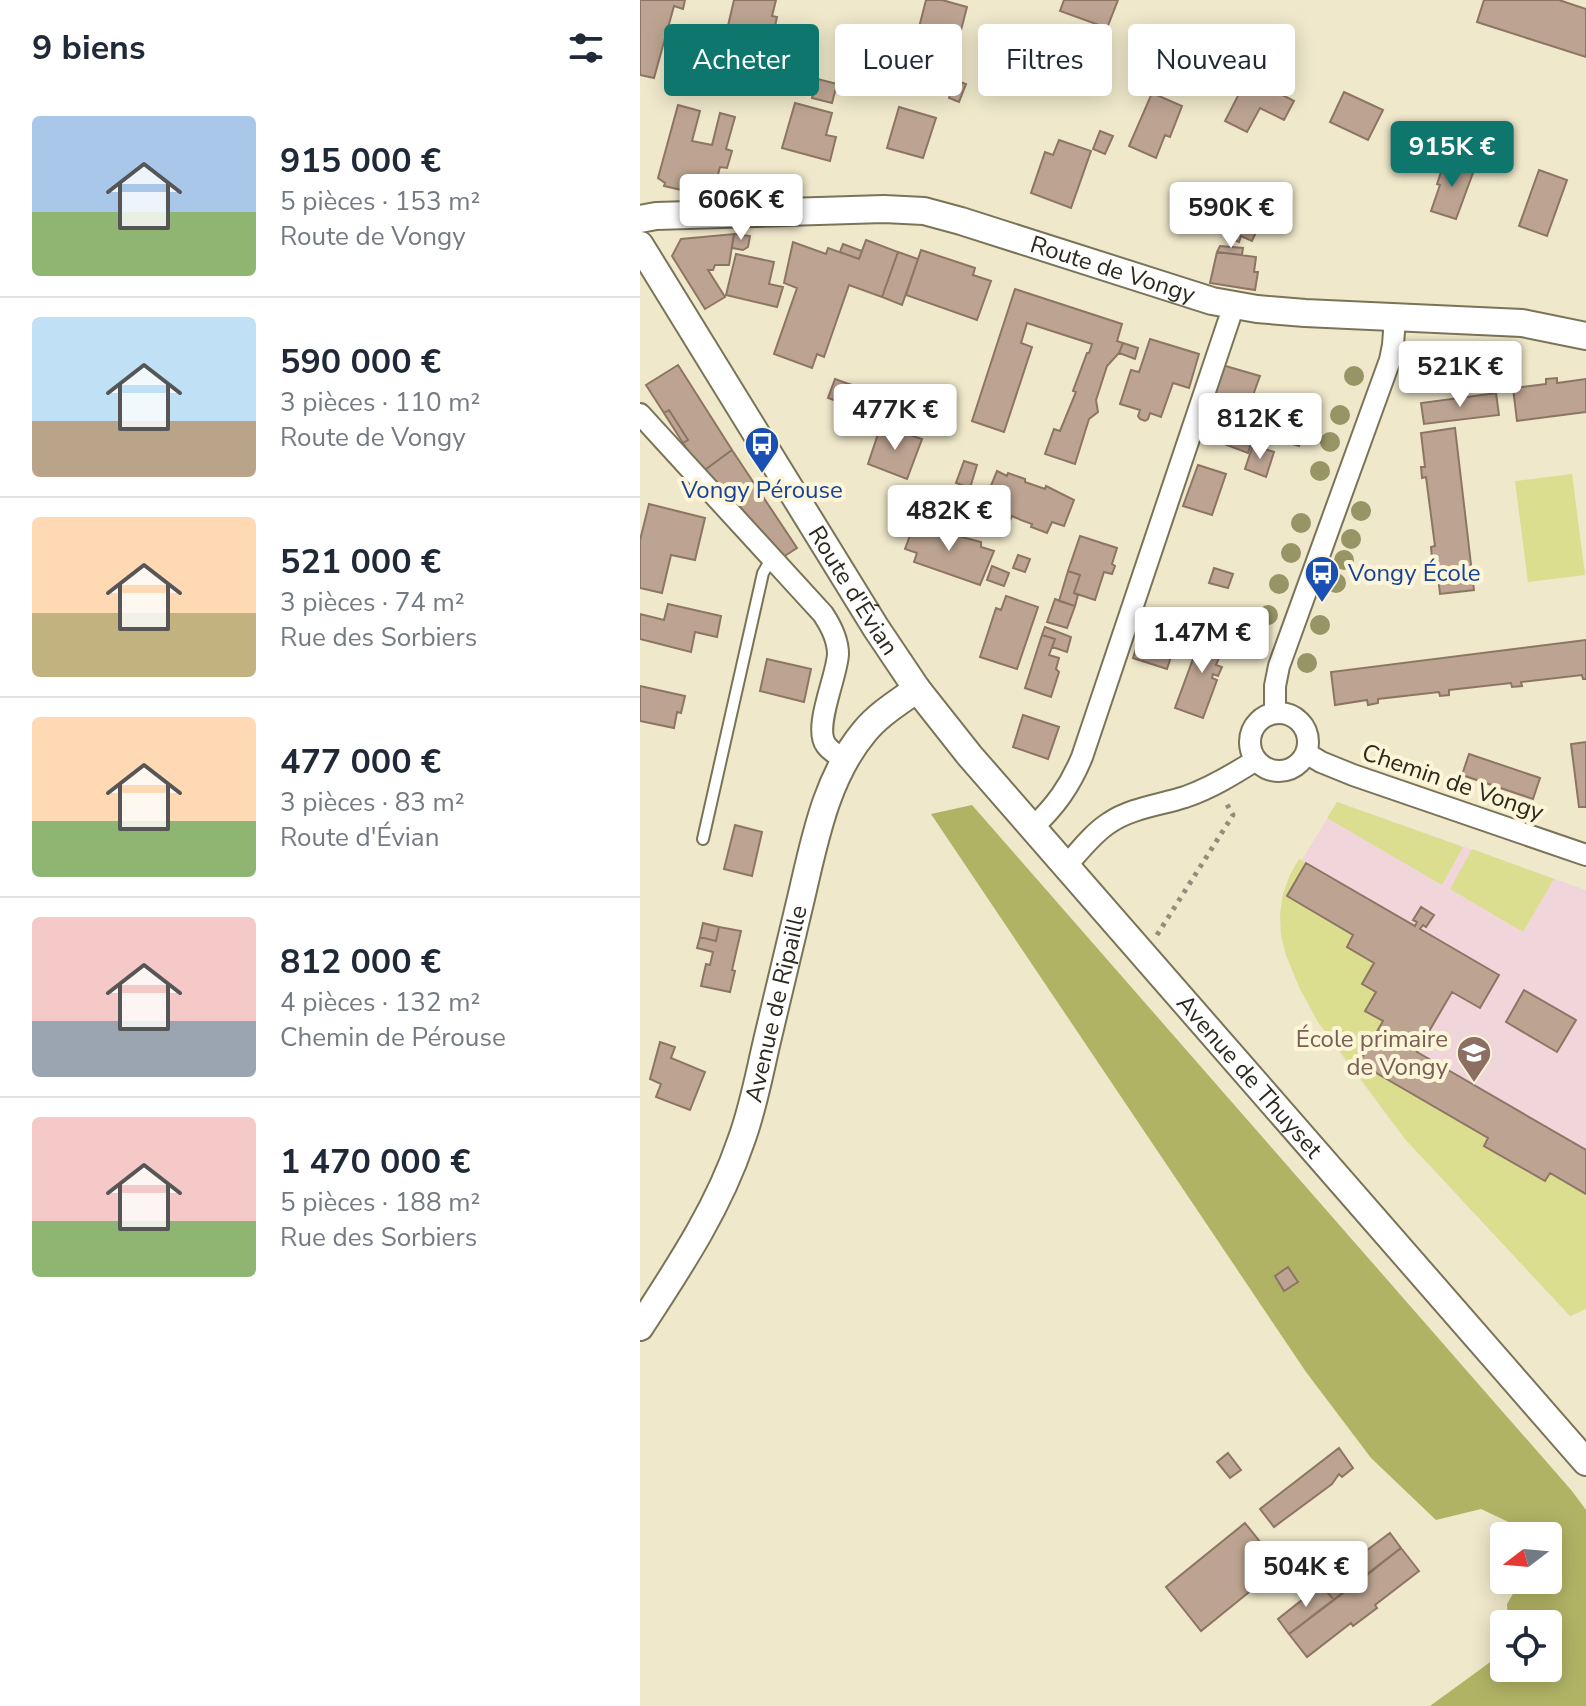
<!DOCTYPE html>
<html lang="fr">
<head>
<meta charset="utf-8">
<style>
	body { margin:0; font-family:"Nunito Sans",sans-serif; background:#f6f6f7; color:#1f2937; height:100vh; display:flex; flex-direction:column; font-size:30px; white-space:nowrap }
	* { box-sizing:border-box; margin:0 }
	p { font-size:26px; color:#747a83 }
	.icon { flex:none; width:44px; height:44px; fill:none; stroke:currentColor; stroke-width:2; stroke-linecap:round; stroke-linejoin:round }
	.map { position:relative; flex:1; overflow:hidden }
	.drawer { display:flex; flex-direction:column; background:#fff; width:640px }
	.drawer>* { flex:none }
	.top-card { position:absolute; left:24px; top:24px; width:760px; height:72px; display:flex; gap:16px }
	.needle { width:52px; rotate:254deg }
	.tools { position:absolute; left:850px; top:1522px; display:grid; gap:16px }
	.tools a { display:grid; place-items:center; width:72px; height:72px; border-radius:8px; background:#fff; box-shadow:0 4px 20px #0003; font-size:40px }
	.price { position:absolute; translate:-50% -68px; padding:0 18px; border-radius:8px; background:#fff; color:#222; font-size:26px; line-height:52px; filter:drop-shadow(0 2px 4px #0008) }
	.price::after { content:''; position:absolute; left:50%; top:48px; width:24px; height:18px; margin-left:-12px; background:inherit; clip-path:polygon(0 0,100% 0,50% 100%) }
	.price.current { background:#0f766e; color:#fff }
	ul { padding:0; list-style:none }
	li { display:flex; align-items:center; gap:24px; height:200px; padding:0 32px }
	li+li { border-top:2px solid #e0e1e3 }
	li span { display:grid; place-items:center; flex:none; width:224px; height:160px; border-radius:8px; color:#555 }
	li>.icon { margin-inline-start:auto }
	span .icon { width:96px; height:96px; fill:#fffc; stroke-width:1 }
	li b { font-size:34px }
	h2 { display:flex; justify-content:space-between; align-items:center; height:96px; padding:0 32px; font-size:34px }
	.pill { padding:0 28px; border-radius:8px; background:#fff; box-shadow:0 4px 20px #0003; font-size:28px; line-height:72px }
	.pill.current { background:#0f766e; color:#fff }
	main { display:flex; flex:1; min-height:0 }
	.map>svg:first-child { display:block }
	.education { fill:#f0d6db }
	.green { fill:#dbde8f }
	.forest { fill:#b1b364 }
	.building { fill:#bda492; stroke:#8d7564; stroke-width:2 }
	.lines { fill:none; stroke-linecap:round; stroke-linejoin:round }
	.service-casing { stroke:#797358; stroke-width:14 }
	.minor-casing { stroke:#797358; stroke-width:24 }
	.tertiary-casing { stroke:#797358; stroke-width:30 }
	.path { stroke:#938e7a; stroke-width:5; stroke-dasharray:4 6; stroke-linecap:butt }
	.service { stroke:#fff; stroke-width:10 }
	.minor { stroke:#fff; stroke-width:20 }
	.tertiary { stroke:#fff; stroke-width:26 }
	.tree { fill:#979466 }
	.labels { text-anchor:middle; stroke-width:8; stroke-linejoin:round; paint-order:stroke }
	.street-label { font-size:24px; fill:#2c291e; stroke:#fdf5d8 }
	.transit-label { font-size:24px; fill:#164399; stroke:#fdf5d8 }
	.education-label { font-size:24px; fill:#785e54; stroke:#fdf5d8; text-anchor:end }
</style>
</head>
<body>
<main>
<section class="drawer">
<h2>9 biens<svg class="icon" aria-label="filters" viewBox="0 0 24 24"><path d="M4 7h16M4 17h16"/><circle cx="9" cy="7" r="2"/><circle cx="15" cy="17" r="2"/></svg></h2>
<ul>
<li><span style="background:linear-gradient(#a9c7e8 60%,#8fb573 0)"><svg class="icon" aria-label="home" viewBox="0 0 24 24"><path d="M3 11l9-7 9 7M6 9v11h12V9"/></svg></span><div><b>915 000 €</b><p>5 pièces · 153 m²</p><p>Route de Vongy</p></div></li>
<li><span style="background:linear-gradient(#bfe0f5 65%,#b9a48a 0)"><svg class="icon" aria-label="home" viewBox="0 0 24 24"><path d="M3 11l9-7 9 7M6 9v11h12V9"/></svg></span><div><b>590 000 €</b><p>3 pièces · 110 m²</p><p>Route de Vongy</p></div></li>
<li><span style="background:linear-gradient(#ffd9b3 60%,#c2b280 0)"><svg class="icon" aria-label="home" viewBox="0 0 24 24"><path d="M3 11l9-7 9 7M6 9v11h12V9"/></svg></span><div><b>521 000 €</b><p>3 pièces · 74 m²</p><p>Rue des Sorbiers</p></div></li>
<li><span style="background:linear-gradient(#ffd9b3 65%,#8fb573 0)"><svg class="icon" aria-label="home" viewBox="0 0 24 24"><path d="M3 11l9-7 9 7M6 9v11h12V9"/></svg></span><div><b>477 000 €</b><p>3 pièces · 83 m²</p><p>Route d'Évian</p></div></li>
<li><span style="background:linear-gradient(#f6c9c9 65%,#9aa5b1 0)"><svg class="icon" aria-label="home" viewBox="0 0 24 24"><path d="M3 11l9-7 9 7M6 9v11h12V9"/></svg></span><div><b>812 000 €</b><p>4 pièces · 132 m²</p><p>Chemin de Pérouse</p></div></li>
<li><span style="background:linear-gradient(#f6c9c9 65%,#8fb573 0)"><svg class="icon" aria-label="home" viewBox="0 0 24 24"><path d="M3 11l9-7 9 7M6 9v11h12V9"/></svg></span><div><b>1 470 000 €</b><p>5 pièces · 188 m²</p><p>Rue des Sorbiers</p></div></li>
</ul>
</section>
<div class="map">
<svg width="946" height="1706" viewBox="0 0 946 1706">
	<rect width="100%" height="100%" fill="#efe8cb"/>
	<!-- education -->
	<path class="education" d="M697,802L946,890V1309L930,1316L765,1139L692,1042L660,989L646,955L641,935L640,915L643,894L650,875L659,859L662,860Z"/>
	<!-- green -->
	<path class="green" d="M932,474L945,575L888,582L875,481Z
		M697,802L823,847L802,885L687,818Z
		M832,849L914,879L883,932L810,889Z
		M659,859L666,863L647,897L713,935L707,947L734,963L722,984L736,992L725,1011L743,1021L720,1063L848,1138L844,1146L904,1181L910,1173L946,1194V1309L930,1316L765,1139L678,1022L660,989L646,955L641,935L640,915L643,894L650,875Z"/>
	<!-- forest -->
	<path class="forest" d="M332,805L932,1491L946,1510V1706H790L864,1652V1668H908V1624H868L867,1604L881,1580H908V1536H878L875,1525L841,1509L796,1520L731,1458L666,1372L291,814Z"/>
	<!-- building -->
	<path class="building" d="M0,0H45L43,9L34,6L14,78L0,75Z
		M94,0H136L132,16L137,17L128,58L83,47Z
		M286,0H302L327,7L314,57L274,47Z
		M424,0H478L467,28L420,11Z
		M844,0H919L946,9V57L837,22Z
		M608,47L640,64L634,78L600,62Z
		M162,75L197,84L192,103L172,98L174,90L159,86Z
		M606,76L654,101L644,120L620,108L607,132L585,121L601,90L599,89Z
		M315,80L326,84L319,102L309,98Z
		M704,92L743,110L728,140L690,122Z
		M512,93L542,106L530,137L525,135L516,158L489,146Z
		M155,103L192,113L186,135L196,137L190,161L142,148Z
		M38,105L60,111L52,141L72,145L80,113L95,117L86,149L92,151L87,168L80,167L72,197L24,186L25,183L18,178Z
		M259,107L296,118L283,158L247,148Z
		M460,131L473,136L465,154L453,149Z
		M419,140L451,151L431,208L391,193L405,152L413,155Z
		M805,160L834,170L816,219L791,211L800,185L797,184Z
		M899,170L927,180L907,236L879,226Z
		M605,207L624,215L612,241L601,236L599,242L591,238L596,229L593,228L596,223L597,224Z
		M94,234L110,236L108,247L103,250L92,248Z
		M94,234L89,265H75L73,270H68L85,297L65,309L32,256L41,239Z
		M226,240L258,252L242,297L209,285L184,357L177,354L172,368L134,354L157,288L144,283L153,242L186,254L188,248L219,259Z
		M203,244L222,251L219,259L200,252Z
		M580,246L603,248L602,255L577,252Z
		M281,250L335,268L333,275L351,281L337,320L266,295Z
		M258,252L278,259L262,305L242,297Z
		M577,252L616,257L614,272H618L615,290L570,283Z
		M96,254L134,262L129,284L143,287L137,307L86,295Z
		M375,289L482,324L477,341L483,343L479,353L467,366L456,400L458,412L449,419L435,464L405,454L414,429L420,431L436,392L433,391L447,353H449L452,344L387,323L381,343L392,347L364,432L332,421Z
		M510,339L559,354L549,388L533,383L521,417L510,413L508,419L505,421L500,419L498,416L500,410L480,404L491,370L499,372Z
		M483,343L498,348L495,359L479,353Z
		M38,365L92,450L62,472L43,443L48,440L29,410L24,413L6,385Z
		M582,365L620,376L608,409L599,406L597,409L586,406V402L572,397Z
		M917,378V383L946,379V412L877,421L873,388L906,384V379Z
		M195,379L209,384L202,403L188,398Z
		M209,384L233,392L225,412L202,403Z
		M856,393L859,415L784,424L781,403Z
		M630,401L669,414L659,446L620,434Z
		M29,410L48,440L43,443L24,413Z
		M591,424L615,431L608,453L584,444Z
		M241,425L282,439L267,479L228,464Z
		M815,428L834,590L800,594L796,557L792,558L791,547L795,546L786,477L782,478L781,467H785L781,433Z
		M613,445L634,452L626,477L605,469Z
		M92,450L157,548L140,559L115,528L98,504L93,508L62,472Z
		M324,461L337,465L330,488L316,483Z
		M558,465L586,474L572,515L543,506Z
		M357,471L367,476L368,473L385,479V482L405,489L406,486L434,500L424,526L412,522L407,533L391,527L392,524L381,520L372,516L370,520L354,514L358,503L346,498Z
		M9,504L65,518L55,560L31,555L22,593L0,588V540Z
		M275,522L287,527L289,523L304,529L303,532L341,542V547L354,551L340,585L274,562L277,553L265,549Z
		M440,536L477,548L472,564L475,566L472,574L464,572L455,600L434,593L440,575L428,571Z
		M378,555L390,559L385,572L373,568Z
		M352,566L369,573L364,586L347,580Z
		M574,568L593,574L588,588L569,583Z
		M428,571L440,575L434,593L438,595L435,606L419,601Z
		M366,596L398,607L377,669L340,657L356,608L361,610Z
		M415,599L435,606L427,628L407,622Z
		M28,604L81,616L77,637L55,632L51,652L0,639V614L24,620Z
		M517,626L527,630L525,634L537,638L527,669L493,658L503,627L515,631Z
		M405,627L431,637L427,652L412,647L415,639L402,635Z
		M564,629L587,638L576,665L582,667L578,676L573,674L572,678L577,680L563,718L535,708Z
		M402,635L415,639L409,655L419,658L416,669L419,672L411,697L385,688Z
		M946,640V679H943L942,675L881,682L882,686L872,687L871,683L809,690V695L800,696L799,692L738,699V703L728,705L727,700L695,705L691,672Z
		M127,659L171,669L164,702L120,691Z
		M0,686L45,696L41,713L37,712L34,728L0,721Z
		M383,715L419,727L408,759L373,747Z
		M946,742V807H939L931,744Z
		M829,754L900,778L893,799L822,775Z
		M95,825L122,832L112,876L84,869Z
		M666,863L775,926L777,922L773,920L781,907L794,915L786,927L783,925L780,929L859,975L840,1008L812,992L777,1052L946,1150V1194L910,1173L905,1181L844,1146L848,1138L719,1063L743,1021L725,1011L736,992L722,984L734,963L707,947L713,935L647,896Z
		M63,923L79,927L76,941L60,937Z
		M79,927L101,931L92,970L95,971L90,992L61,986L66,964L70,965L73,952L57,948L60,937L76,941Z
		M884,990L936,1020L917,1052L866,1022Z
		M20,1042L35,1047L31,1058L65,1072L50,1110L16,1097L21,1084L10,1079Z
		M648,1267L658,1282L644,1291L635,1276Z
		M699,1448L713,1468L702,1477L699,1474L692,1484L634,1527L620,1509Z
		M588,1453L601,1470L590,1478L577,1462Z
		M605,1523L640,1567L561,1631L526,1587Z
		M750,1533L761,1548L718,1582L706,1566Z
		M761,1548L779,1571L735,1605L737,1608L713,1626L711,1623L667,1657L649,1634Z
		M703,1562L718,1582L694,1600L678,1581Z
		M681,1585L694,1600L649,1634L638,1619Z"/>
	<g class="lines">
		<defs>
			<path id="service" d="M63,839L123,573L132,558"/>
			<path id="minor" d="M0,414L183,614C191,626 198,639 198,654C197,677 173,727 186,745C191,752 199,756 206,760
				M635,713V686L639,666L750,360L753,345L755,317
				M610 742a29 29 0 1 1 58 0a29 29 0 1 1-58 0Z
				M666,753L681,762L713,775L946,855
				M392,828C415,807 430,786 442,757L594,305
				M425,867C439,852 452,834 469,823C491,808 520,805 545,797C571,788 594,774 616,760"/>
			<g id="tertiary">
				<path id="s1" d="M0,219L16,216L244,209L284,211L321,221L572,301L617,309L665,313L882,323L946,336"/>
				<path id="s2" d="M0,245L236,628L277,689L330,756L946,1462"/>
				<path id="s3" d="M0,1327C39,1267 78,1209 101,1141C113,1109 119,1075 127,1041C139,992 150,943 162,894C175,838 187,776 225,731C239,714 259,702 277,689"/>
			</g>
		</defs>
		<!-- service casing -->
		<use href="#service" class="service-casing"/>
		<!-- minor casing -->
		<use href="#minor" class="minor-casing"/>
		<!-- tertiary casing -->
		<use href="#tertiary" class="tertiary-casing"/>
		<!-- path -->
		<path class="path" d="M517,935L593,815L585,801"/>
		<!-- service -->
		<use href="#service" class="service"/>
		<!-- minor -->
		<use href="#minor" class="minor"/>
		<!-- tertiary -->
		<use href="#tertiary" class="tertiary"/>
	</g>
	<!-- trees -->
	<g class="tree">
		<circle cx="714" cy="376" r="10"/>
		<circle cx="700" cy="415" r="10"/>
		<circle cx="690" cy="442" r="10"/>
		<circle cx="680" cy="471" r="10"/>
		<circle cx="721" cy="511" r="10"/>
		<circle cx="661" cy="523" r="10"/>
		<circle cx="711" cy="539" r="10"/>
		<circle cx="651" cy="553" r="10"/>
		<circle cx="704" cy="560" r="10"/>
		<circle cx="696" cy="583" r="10"/>
		<circle cx="639" cy="584" r="10"/>
		<circle cx="628" cy="615" r="10"/>
		<circle cx="680" cy="625" r="10"/>
		<circle cx="667" cy="663" r="10"/>
	</g>
	<!-- icons -->
	<defs>
		<symbol id="bus-pin" viewBox="-11 -11 22 30"><path d="M0 17L-7.5 6A9.5 9.5 0 1 1 7.5 6Z" fill="#1a4fb4" stroke="#fdf5d8"/><path d="M-5-6H5V4H4V6H2V4H-2V6H-4V4H-5ZM-3.5-4V0h7V-4ZM-3.5 1.2v1.5H-2V1.2ZM2 1.2v1.5H3.5V1.2Z" fill="#fff"/></symbol>
		<symbol id="school-pin" viewBox="-11 -11 22 30"><path d="M0 17L-7.5 6A9.5 9.5 0 1 1 7.5 6Z" fill="#8d6e63" stroke="#fdf5d8"/><path d="M0-5L7-2L0 1L-7-2ZM-4 1L0 2.5L4 1V4Q0 6-4 4Z" fill="#fff"/></symbol>
	</defs>
	<g fill-rule="evenodd">
		<use href="#bus-pin" x="102" y="424" width="40" height="54"/>
		<use href="#bus-pin" x="662" y="553" width="40" height="54"/>
		<use href="#school-pin" x="814" y="1033" width="40" height="54"/>
	</g>
	<g class="labels">
		<!-- street labels -->
		<g class="street-label">
			<text dy="8" stroke="none"><textPath href="#s1" startOffset="482">Route de Vongy</textPath></text>
			<text dy="8" stroke="none"><textPath href="#s2" startOffset="406">Route d'Évian</textPath></text>
			<text transform="translate(813 782) rotate(19)" y="8">Chemin de Vongy</text>
			<text dy="8" stroke="none"><textPath href="#s3" startOffset="354">Avenue de Ripaille</textPath></text>
			<text dy="8" stroke="none"><textPath href="#s2" startOffset="1034">Avenue de Thuyset</textPath></text>
		</g>
		<!-- transit labels -->
		<g class="transit-label">
			<text x="122" y="498">Vongy Pérouse</text>
			<text x="708" y="581" text-anchor="start">Vongy École</text>
		</g>
		<!-- education labels -->
		<g class="education-label">
			<text x="808" y="1047">École primaire<tspan x="808" dy="28">de Vongy</tspan></text>
		</g>
	</g>
</svg>
<div class="tools">
<a><svg class="needle" viewBox="-14 -14 28 28"><path d="M0-13l5 13h-10z" fill="#e53935"/><path d="M0 13l5-13h-10z" fill="#747a83"/></svg></a>
<a><svg class="icon" aria-label="locate" viewBox="0 0 24 24"><circle cx="12" cy="12" r="6"/><path d="M12 2v4M12 18v4M2 12h4M18 12h4"/></svg></a>
</div>
<b class="price current" style="left:812px;top:189px">915K €</b>
<b class="price" style="left:101px;top:242px">606K €</b>
<b class="price" style="left:591px;top:250px">590K €</b>
<b class="price" style="left:820px;top:409px">521K €</b>
<b class="price" style="left:255px;top:452px">477K €</b>
<b class="price" style="left:620px;top:461px">812K €</b>
<b class="price" style="left:309px;top:553px">482K €</b>
<b class="price" style="left:562px;top:675px">1.47M €</b>
<b class="price" style="left:666px;top:1609px">504K €</b>
<div class="top-card">
<a class="pill current">Acheter</a>
<a class="pill">Louer</a>
<a class="pill">Filtres</a>
<a class="pill">Nouveau</a>
</div>
</div>
</main>
</body>
</html>
